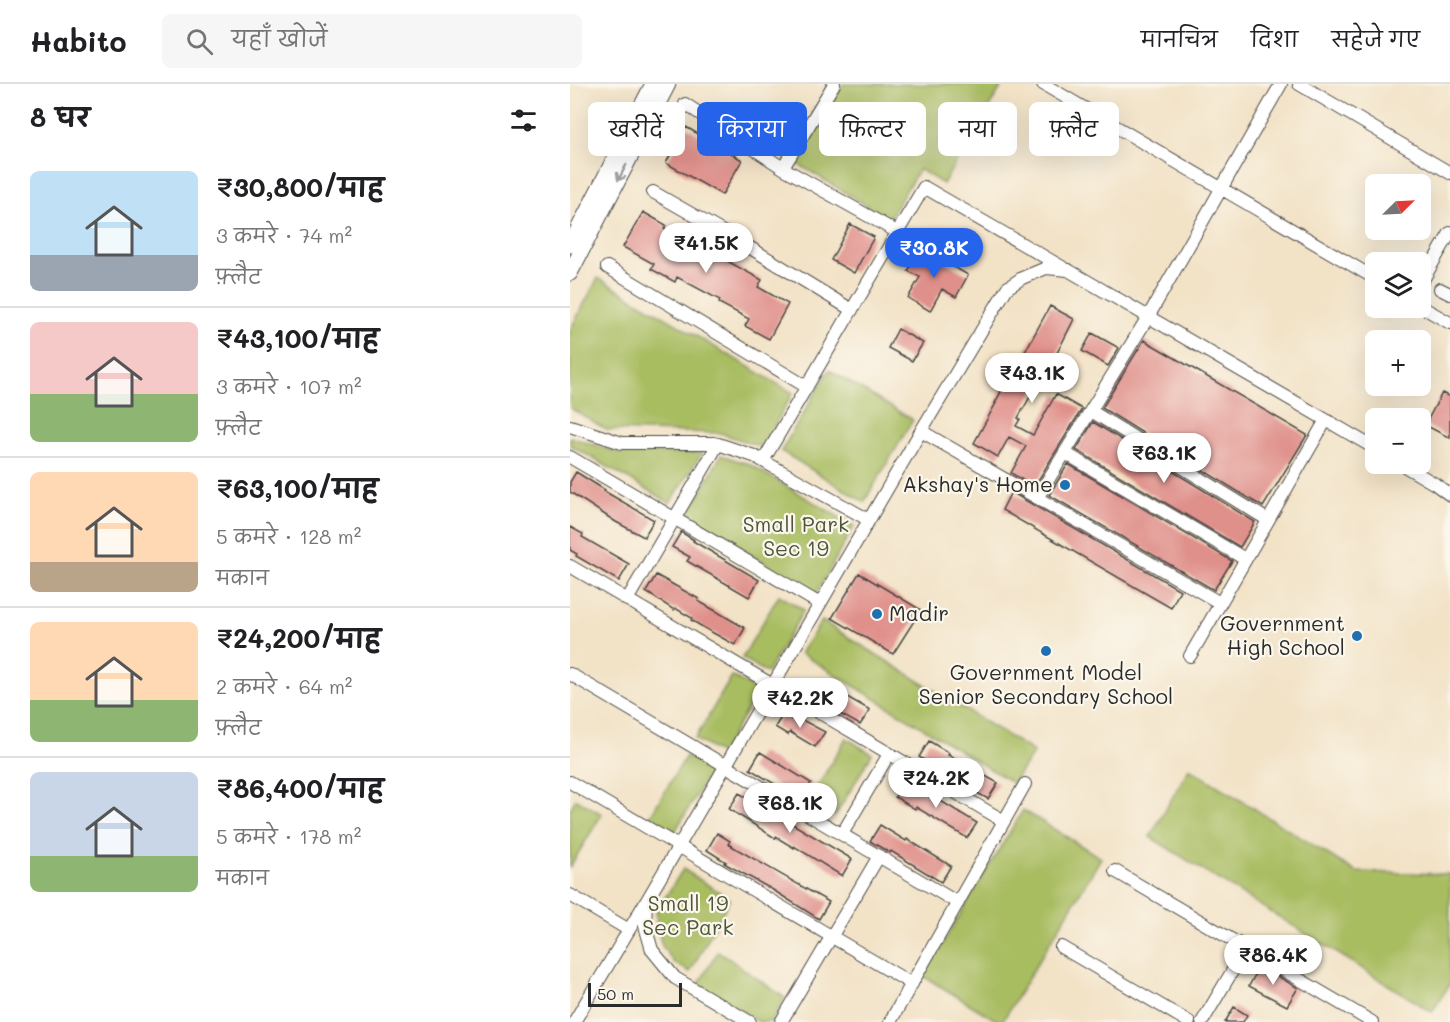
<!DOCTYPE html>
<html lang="hi">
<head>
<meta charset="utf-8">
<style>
	body { margin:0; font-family:Mali,"Playpen Sans Deva",sans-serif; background:#f6f6f6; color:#202124; height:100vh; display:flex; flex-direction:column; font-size:22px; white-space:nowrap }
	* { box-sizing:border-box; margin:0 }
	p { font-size:20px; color:#757577 }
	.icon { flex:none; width:33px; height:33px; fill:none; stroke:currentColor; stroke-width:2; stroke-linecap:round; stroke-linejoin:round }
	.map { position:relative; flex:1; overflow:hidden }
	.side { display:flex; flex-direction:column; background:#fff; width:570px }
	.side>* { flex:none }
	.top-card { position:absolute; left:18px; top:18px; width:570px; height:54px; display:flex; gap:12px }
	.needle { width:39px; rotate:66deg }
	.buttons { position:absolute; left:795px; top:90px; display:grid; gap:12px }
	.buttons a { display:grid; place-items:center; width:66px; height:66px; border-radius:9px; background:#fff; box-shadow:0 6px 24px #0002; font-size:30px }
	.scale { position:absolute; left:18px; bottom:15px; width:94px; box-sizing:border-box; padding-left:6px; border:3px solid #2b2b2b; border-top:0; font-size:16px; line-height:21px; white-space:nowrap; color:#2b2b2b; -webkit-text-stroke:4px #fbf7ec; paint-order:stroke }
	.price { position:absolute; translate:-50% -51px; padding:0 14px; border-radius:21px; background:#fff; color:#222; font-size:20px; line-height:39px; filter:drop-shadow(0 2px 3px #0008) }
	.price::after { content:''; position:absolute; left:50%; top:36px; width:18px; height:14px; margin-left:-9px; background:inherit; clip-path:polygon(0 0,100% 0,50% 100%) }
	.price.selected { background:#2563eb; color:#fff }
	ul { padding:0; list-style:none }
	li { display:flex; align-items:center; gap:18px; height:150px; padding:0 30px }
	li+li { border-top:2px solid #e0e0e0 }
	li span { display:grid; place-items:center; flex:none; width:168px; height:120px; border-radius:9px; color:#555 }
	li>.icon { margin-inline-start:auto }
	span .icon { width:72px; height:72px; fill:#fffc; stroke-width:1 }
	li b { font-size:26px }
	h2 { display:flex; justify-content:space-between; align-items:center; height:72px; padding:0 30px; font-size:26px }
	.tag { padding:0 21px; border-radius:9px; background:#fff; box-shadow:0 6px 24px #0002; font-size:21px; line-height:54px }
	.tag.selected { background:#2563eb; color:#fff }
	header { display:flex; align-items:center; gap:36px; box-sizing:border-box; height:84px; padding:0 30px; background:#fff; border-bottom:2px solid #e0e0e0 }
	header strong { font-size:28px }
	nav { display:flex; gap:33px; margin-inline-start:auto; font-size:21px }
	.search { width:420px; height:54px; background:#f6f6f6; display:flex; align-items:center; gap:15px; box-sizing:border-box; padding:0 21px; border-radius:9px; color:#757577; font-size:22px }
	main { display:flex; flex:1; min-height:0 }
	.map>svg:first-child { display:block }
	.green { fill:#a8bc60; stroke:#6a7446; stroke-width:1.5 }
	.building { fill:#e0908b }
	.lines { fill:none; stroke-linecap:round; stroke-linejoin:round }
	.minor-casing { stroke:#494642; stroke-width:14 }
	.major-casing { stroke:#494642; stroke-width:17 }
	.minor { stroke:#fff; stroke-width:12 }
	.major { stroke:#fff; stroke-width:15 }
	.oneway { stroke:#a0a0a0 }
	.poi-dot { fill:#1f6fb2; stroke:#fbf7ec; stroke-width:2 }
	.labels { text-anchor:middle; stroke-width:4.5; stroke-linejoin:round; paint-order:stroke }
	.poi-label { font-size:21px; fill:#2b2b2b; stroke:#fbf7ec; text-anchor:end }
	.park-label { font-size:21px; fill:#50563b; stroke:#fbf7ec }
</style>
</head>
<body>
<header>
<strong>Habito</strong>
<div class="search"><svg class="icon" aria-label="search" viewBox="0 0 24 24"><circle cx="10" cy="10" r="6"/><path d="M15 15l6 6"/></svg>यहाँ खोजें</div>
<nav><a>मानचित्र</a><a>दिशा</a><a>सहेजे गए</a></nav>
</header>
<main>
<section class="side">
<h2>8 घर<svg class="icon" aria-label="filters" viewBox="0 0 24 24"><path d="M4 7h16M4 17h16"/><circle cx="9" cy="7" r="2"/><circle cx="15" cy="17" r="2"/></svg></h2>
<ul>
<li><span style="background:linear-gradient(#bfe0f5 70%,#9aa5b1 0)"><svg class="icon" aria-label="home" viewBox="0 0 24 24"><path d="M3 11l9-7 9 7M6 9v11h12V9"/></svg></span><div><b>₹30,800/माह</b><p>3 कमरे · 74 m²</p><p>फ़्लैट</p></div></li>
<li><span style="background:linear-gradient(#f6c9c9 60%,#8fb573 0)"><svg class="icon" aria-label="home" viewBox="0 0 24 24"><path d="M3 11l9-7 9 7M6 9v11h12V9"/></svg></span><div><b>₹43,100/माह</b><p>3 कमरे · 107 m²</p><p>फ़्लैट</p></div></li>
<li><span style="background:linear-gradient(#ffd9b3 75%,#b9a48a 0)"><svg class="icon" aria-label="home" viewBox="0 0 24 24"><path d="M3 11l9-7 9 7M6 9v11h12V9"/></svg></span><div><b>₹63,100/माह</b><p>5 कमरे · 128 m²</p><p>मकान</p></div></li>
<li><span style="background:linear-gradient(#ffd9b3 65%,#8fb573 0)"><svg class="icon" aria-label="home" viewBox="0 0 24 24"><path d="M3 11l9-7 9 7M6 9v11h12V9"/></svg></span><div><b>₹24,200/माह</b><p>2 कमरे · 64 m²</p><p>फ़्लैट</p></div></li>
<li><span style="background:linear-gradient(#c9d6e8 70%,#8fb573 0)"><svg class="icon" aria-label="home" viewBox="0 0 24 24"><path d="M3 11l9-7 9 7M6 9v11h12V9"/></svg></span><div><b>₹86,400/माह</b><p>5 कमरे · 178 m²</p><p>मकान</p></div></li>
</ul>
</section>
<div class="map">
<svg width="880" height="938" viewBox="0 0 880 938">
	<rect width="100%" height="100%" fill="#fbf7ec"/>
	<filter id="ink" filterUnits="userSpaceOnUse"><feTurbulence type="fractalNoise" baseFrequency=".0167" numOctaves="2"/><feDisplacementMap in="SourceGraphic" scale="12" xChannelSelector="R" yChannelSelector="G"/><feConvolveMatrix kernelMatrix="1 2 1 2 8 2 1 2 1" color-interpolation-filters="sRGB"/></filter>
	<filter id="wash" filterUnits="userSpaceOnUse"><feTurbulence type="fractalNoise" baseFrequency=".008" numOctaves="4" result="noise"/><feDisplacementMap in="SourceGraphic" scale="24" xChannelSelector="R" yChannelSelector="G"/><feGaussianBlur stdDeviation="1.35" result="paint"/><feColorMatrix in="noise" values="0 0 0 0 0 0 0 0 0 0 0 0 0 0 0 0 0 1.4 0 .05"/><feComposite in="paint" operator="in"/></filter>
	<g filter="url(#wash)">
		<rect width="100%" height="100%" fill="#f2e2c6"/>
		<!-- green -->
		<path class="green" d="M273,0H433L373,100L349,85L319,135L226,79Z
			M28,194L223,309L192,363L150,349L37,346L0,324V246Z
			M259,286L343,336L294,418L211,367Z
			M0,353L50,369H132L100,419L0,361Z
			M151,371L179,380L284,442L246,510L118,432Z
			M209,511L234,526L197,589L172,574Z
			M252,537L464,668L443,699L230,569Z
			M162,592L188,607L151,670L125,655Z
			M276,654L302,670L265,732L239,717Z
			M116,672L141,687L104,749L79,734Z
			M619,684L786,788L880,790V900L862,928L580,753Z
			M6,715L32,730L0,783V725Z
			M453,726L531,774L432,938H429L353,892Z
			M113,785L160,815L120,888L104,879L92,862L87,842L86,828Z
			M148,867L215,914L201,938H189L128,901Z"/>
		<g id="blocks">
			<!-- building -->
			<path class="building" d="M116,43L172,76L152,111L96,79Z
				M73,128L96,141L94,145L132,167L135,161L158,174L157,177L192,196L188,203L218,220L199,255L175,242L179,235L149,219L150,216L107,193L105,198L81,185L84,180L53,163Z
				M280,140L304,153L284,189L261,176Z
				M351,164L398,191L386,213L372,205L360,227L338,214L350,193L338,187Z
				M480,222L504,235L484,275L482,274L464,306L448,334L450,335L446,342L463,351L486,310L512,325L464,403L441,389L456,362L439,353L428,373L404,359L426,319H425L435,300L450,274L451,275Z
				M328,245L353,259L342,277L318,264Z
				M522,249L549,264L538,282L512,267Z
				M574,256L737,351L693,423L532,324Z
				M872,309L880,313V354L855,341Z
				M523,338L685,438L670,463L506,366Z
				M498,380L662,477L644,506L479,411Z
				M6,388L35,406L34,407L84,436L74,453L46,438L0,408V398Z
				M441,408L610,506L601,524L432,426Z
				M0,443L13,450L12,453L59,480L49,497L6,472L7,470L0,466Z
				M111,448L124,456L123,457L189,496L179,513L117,477L120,473L102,463Z
				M289,489L351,526L323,570L262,534Z
				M86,491L129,515L128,517L144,526L175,544L165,561L136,545L121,536L122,534L105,524L104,526L76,508Z
				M256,601L300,626L290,641L247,617Z
				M215,627L255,648L245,663L220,648L218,651L205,643Z
				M359,657L379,669L378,671L428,699L418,715L372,689L373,687L349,673Z
				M190,668L241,699L231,716L180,685Z
				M334,697L360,713L361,711L407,739L397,754L346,723L345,725L325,713Z
				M169,709L220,740L221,739L282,775L272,792L224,762V764L206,753L205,754L159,725Z
				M310,741L336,757L337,755L381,782L371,798L321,767L320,769L300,757Z
				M147,749L160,757L158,760L259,818L249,835L203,806L154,779L156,778L137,766Z
				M690,882L728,904L717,922L679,902Z
				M664,923L677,931L673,938H655Z"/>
		</g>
	</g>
	<g filter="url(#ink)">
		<use href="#blocks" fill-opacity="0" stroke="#494642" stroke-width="1.5"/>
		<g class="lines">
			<defs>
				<path id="minor" d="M473,0L806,195
					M729,0L880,89
					M115,20L213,84L327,148
					M213,84L264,0
					M83,108L174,160L282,226
					M37,183L237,303
					M850,201L880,149
					M870,205L880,210
					M850,222L880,239
					M521,327L698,436
					M0,342L52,359H143L148,360L184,372L299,436
					M351,347L650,519
					M495,369L675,475
					M0,373L250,520
					M193,377L354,103L492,183
					M831,380L865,400L880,411
					M467,414L578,233L711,0
					M0,482L434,737
					M57,516L148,360
					M620,572L756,336
					M0,590L388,819
					M0,698L342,900
					M272,750L319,670
					M545,787L802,938
					M0,811L59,846
					M491,863L619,938
					M4,938L75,819
					M180,938L105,894L82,866L75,842L76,818L351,347L437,204L452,194L476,184L498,186L806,365
					M211,938L309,772
					M320,938L455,700
					M632,938L676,864"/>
				<path id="major" d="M0,161L83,0
					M0,189L98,0"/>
			</defs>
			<!-- minor casing -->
			<use href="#minor" class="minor-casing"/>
			<!-- major casing -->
			<use href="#major" class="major-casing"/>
			<!-- minor -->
			<use href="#minor" class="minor"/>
			<!-- major -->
			<use href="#major" class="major"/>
		</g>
		<!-- one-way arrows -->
		<defs><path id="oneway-shaft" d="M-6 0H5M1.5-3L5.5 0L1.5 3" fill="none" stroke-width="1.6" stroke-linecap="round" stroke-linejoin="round" transform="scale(1.5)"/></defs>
		<use class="oneway" href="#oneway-shaft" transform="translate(52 89) rotate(118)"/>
	</g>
	<!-- markers -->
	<g class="poi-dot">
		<circle cx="495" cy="401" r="6"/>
		<circle cx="307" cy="530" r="6"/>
		<circle cx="787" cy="552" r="6"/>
		<circle cx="476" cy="567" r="6"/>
	</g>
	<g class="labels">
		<!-- poi labels -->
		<g class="poi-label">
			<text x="483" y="408">Akshay's Home</text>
			<text x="319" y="537" text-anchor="start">Madir</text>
			<text x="775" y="547">Government<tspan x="775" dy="24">High School</tspan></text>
			<text x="476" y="596" text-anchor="middle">Government Model<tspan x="476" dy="24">Senior Secondary School</tspan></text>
		</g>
		<!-- park labels -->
		<g class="park-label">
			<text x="226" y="448">Small Park<tspan x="226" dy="24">Sec 19</tspan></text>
			<text x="118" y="827">Small 19<tspan x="118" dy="24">Sec Park</tspan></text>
		</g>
	</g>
</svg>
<div class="buttons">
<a><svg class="needle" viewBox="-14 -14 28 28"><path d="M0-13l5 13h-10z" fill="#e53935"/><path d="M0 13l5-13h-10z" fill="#757577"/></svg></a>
<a><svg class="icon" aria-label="layers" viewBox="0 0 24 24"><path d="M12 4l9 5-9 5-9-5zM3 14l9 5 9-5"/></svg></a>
<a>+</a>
<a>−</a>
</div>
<div class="scale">50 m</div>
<b class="price" style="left:136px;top:190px">₹41.5K</b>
<b class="price selected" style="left:364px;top:195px">₹30.8K</b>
<b class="price" style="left:462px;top:320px">₹43.1K</b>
<b class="price" style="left:594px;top:400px">₹63.1K</b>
<b class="price" style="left:230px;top:645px">₹42.2K</b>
<b class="price" style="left:366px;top:725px">₹24.2K</b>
<b class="price" style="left:220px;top:750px">₹68.1K</b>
<b class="price" style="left:703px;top:902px">₹86.4K</b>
<div class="top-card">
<a class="tag">खरीदें</a>
<a class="tag selected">किराया</a>
<a class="tag">फ़िल्टर</a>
<a class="tag">नया</a>
<a class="tag">फ़्लैट</a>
</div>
</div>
</main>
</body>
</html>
